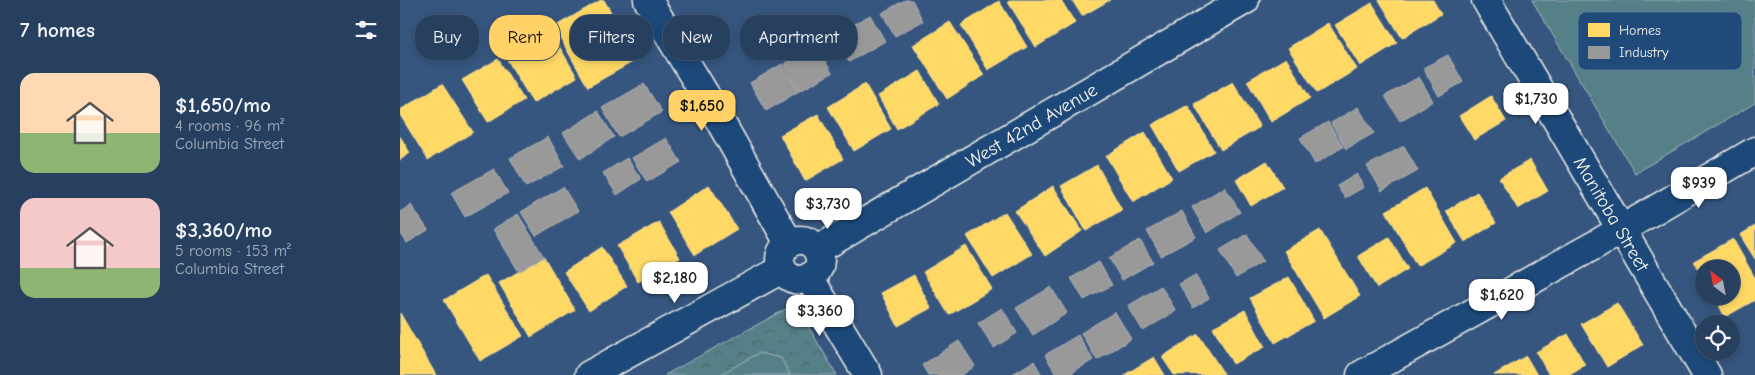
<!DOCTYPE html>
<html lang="en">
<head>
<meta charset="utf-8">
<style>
	body { margin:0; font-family:"Comic Neue",sans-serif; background:#344b69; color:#f1f3f6; height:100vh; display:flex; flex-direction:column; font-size:19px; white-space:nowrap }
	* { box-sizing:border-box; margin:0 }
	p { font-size:16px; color:#a5afbd }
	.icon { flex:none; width:28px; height:28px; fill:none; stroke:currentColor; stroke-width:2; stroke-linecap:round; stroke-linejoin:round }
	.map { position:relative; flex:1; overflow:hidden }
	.drawer { display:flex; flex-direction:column; background:#284060; width:400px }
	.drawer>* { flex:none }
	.banner { position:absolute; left:15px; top:15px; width:475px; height:45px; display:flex; gap:10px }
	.needle { width:32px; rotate:328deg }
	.tools { position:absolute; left:1295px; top:260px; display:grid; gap:10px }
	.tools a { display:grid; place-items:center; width:45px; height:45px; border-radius:50%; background:#284060; box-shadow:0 2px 8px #0003,0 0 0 1px #445975; font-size:25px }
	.price { position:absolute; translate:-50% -42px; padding:0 11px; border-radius:10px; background:#fff; color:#222; font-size:16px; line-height:32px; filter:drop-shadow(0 1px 2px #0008) }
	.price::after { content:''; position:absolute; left:50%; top:30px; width:15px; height:11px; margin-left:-8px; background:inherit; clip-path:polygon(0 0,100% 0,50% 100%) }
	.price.active { background:#ffd166; color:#111 }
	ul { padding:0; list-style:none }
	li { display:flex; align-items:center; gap:15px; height:125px; padding:0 20px }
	li span { display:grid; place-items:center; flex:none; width:140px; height:100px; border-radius:15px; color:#555 }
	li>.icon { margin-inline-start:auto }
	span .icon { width:60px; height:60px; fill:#fffc; stroke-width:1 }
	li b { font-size:21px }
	h2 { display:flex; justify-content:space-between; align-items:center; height:60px; padding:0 20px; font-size:21px }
	.tag { padding:0 18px; border-radius:20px; background:#284060; box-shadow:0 2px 8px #0003,0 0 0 1px #445975; font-size:18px; line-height:45px }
	.tag.active { background:#ffd166; color:#111 }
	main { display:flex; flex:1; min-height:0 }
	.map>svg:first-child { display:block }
	.forest { fill:url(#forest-crowns); stroke:#a4b8b8 }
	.pitch { fill:#558087; stroke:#a4b8b8 }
	.homes { fill:#ffd966; stroke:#fce08d }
	.industry { fill:#999; stroke:#b4b3b1 }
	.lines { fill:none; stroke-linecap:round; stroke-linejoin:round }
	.minor-casing { stroke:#f4f1e8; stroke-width:31 }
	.minor { stroke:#1f4a7a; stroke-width:28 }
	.labels { text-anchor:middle; stroke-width:5; stroke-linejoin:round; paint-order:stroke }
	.street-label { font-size:19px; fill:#f4f1e8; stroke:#1f4a7a }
	.key { fill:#1f4a7a; stroke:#5f7c9b; stroke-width:1 }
	.key-label { font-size:14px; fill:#f4f1e8 }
</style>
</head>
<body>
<main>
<section class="drawer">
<h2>7 homes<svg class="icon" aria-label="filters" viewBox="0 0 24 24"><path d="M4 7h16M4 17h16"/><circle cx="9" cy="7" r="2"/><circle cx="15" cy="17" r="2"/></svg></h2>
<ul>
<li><span style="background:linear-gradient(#ffd9b3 60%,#8fb573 0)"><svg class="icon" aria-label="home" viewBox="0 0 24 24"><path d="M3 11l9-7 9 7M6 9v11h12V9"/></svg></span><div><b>$1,650/mo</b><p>4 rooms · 96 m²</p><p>Columbia Street</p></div></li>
<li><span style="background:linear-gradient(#f6c9c9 70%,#8fb573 0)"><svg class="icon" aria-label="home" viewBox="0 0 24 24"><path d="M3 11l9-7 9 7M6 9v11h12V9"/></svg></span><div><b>$3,360/mo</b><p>5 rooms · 153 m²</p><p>Columbia Street</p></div></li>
</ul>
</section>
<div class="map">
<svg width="1355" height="375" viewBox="0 0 1355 375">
	<defs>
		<pattern id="forest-crowns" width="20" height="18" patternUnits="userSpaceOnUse" patternTransform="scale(1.25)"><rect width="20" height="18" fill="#558087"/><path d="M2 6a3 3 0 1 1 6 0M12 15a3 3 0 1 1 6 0" fill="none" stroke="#50676a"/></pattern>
	</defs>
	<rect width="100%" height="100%" fill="#365680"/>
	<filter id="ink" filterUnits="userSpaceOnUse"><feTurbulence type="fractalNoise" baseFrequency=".02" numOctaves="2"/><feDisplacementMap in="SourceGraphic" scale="10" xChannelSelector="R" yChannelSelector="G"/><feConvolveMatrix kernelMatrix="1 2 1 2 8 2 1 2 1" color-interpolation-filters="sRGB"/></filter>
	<g filter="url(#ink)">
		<!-- forest -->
		<path class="forest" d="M395,304L437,375H265Z"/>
		<!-- pitch -->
		<path class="pitch" d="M1132,0H1355V103L1235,173Z
			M359,353L381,358L390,375H319Z"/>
		<!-- homes -->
		<path class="homes" d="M201,0H204L238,59L188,87L154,27Z
			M611,0H661L675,23L636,47L608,2Z
			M672,0H710L682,16Z
			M979,0H1033L1041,14L1002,38Z
			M599,1L627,47L588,70L561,25Z
			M972,3L997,43L960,66L935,25Z
			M550,22L584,75L547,99L513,45Z
			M928,23L957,69L917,93L888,48Z
			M149,29L177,77L133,103L105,56Z
			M886,58L910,98L871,122L847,81Z
			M98,59L124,100L88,122L62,80Z
			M520,71L539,104L497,129L478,96Z
			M833,82L860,127L821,150L794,104Z
			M42,84L73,132L28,160L0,115V110Z
			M465,84L491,129L454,151L428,107Z
			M1091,96L1106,121L1074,140L1059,116Z
			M788,105L814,151L779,171L752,125Z
			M418,114L443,159L405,181L380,135Z
			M745,132L772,178L733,202L706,156Z
			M0,136L10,153L0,160Z
			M1130,160L1148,191L1118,209L1099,178Z
			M867,161L883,187L851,206L836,180Z
			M697,165L722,210L686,231L661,186Z
			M309,185L337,229L295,255L268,212Z
			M653,186L682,231L645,256L615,211Z
			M1025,188L1057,243L1017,266L986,211Z
			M1077,192L1096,223L1065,242L1046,211Z
			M605,212L632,254L593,278L567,236Z
			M259,222L280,258L238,282L217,246Z
			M1355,226V259L1340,235Z
			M920,230L960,296L924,318L884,251Z
			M989,237L1008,269L977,288L958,256Z
			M1333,239L1355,278V300L1325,317L1314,296H1331V269H1304V278L1294,261Z
			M566,246L592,289L549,315L523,272Z
			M202,247L227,286L189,311L164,272Z
			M144,257L175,310L131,337L99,283Z
			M86,275L123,336L80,361L44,300Z
			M514,275L531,308L498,326L481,293Z
			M889,277L914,321L875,343L850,298Z
			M1217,303L1243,345L1207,367L1181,324Z
			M845,310L865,347L833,364L813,327Z
			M0,313L36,375H0Z
			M798,334L824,374L774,375L762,357Z
			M1168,334L1185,365L1168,375H1149L1136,352Z
			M1126,356L1137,375H1094Z
			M754,357L765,375H724Z"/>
		<!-- industry -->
		<path class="industry" d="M505,0H512L523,21L495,36L482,13Z
			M470,15L485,41L449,62L434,36Z
			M416,45L432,73L400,91L384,64Z
			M1048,55L1063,82L1039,96L1023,68Z
			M382,64L399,91L366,111L350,83Z
			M1019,77L1033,101L1000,121L985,96Z
			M244,84L262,112L219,137L202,108Z
			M958,107L974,133L946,149L931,123Z
			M198,111L214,137L180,159L163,133Z
			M928,122L943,147L915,164L900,138Z
			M148,137L164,166L126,187L110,158Z
			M266,138L281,162L247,182L232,158Z
			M1004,146L1018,171L982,191L967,166Z
			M227,158L241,179L217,195L203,173Z
			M94,169L108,193L65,217L51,193Z
			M957,174L964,187L945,198L937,186Z
			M163,187L178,211L136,236L121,212Z
			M825,187L840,212L807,233L792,207Z
			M11,205L28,230L7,243L0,232V212Z
			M782,211L796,237L761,256L747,231Z
			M118,214L144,257L119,272L93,229Z
			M847,234L863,261L836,278L820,250Z
			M740,240L753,262L722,280L709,258Z
			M699,262L712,285L684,300L671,278Z
			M795,275L809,298L793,308L779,284Z
			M761,286L776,311L743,331L728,306Z
			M651,287L667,313L633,335L616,308Z
			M602,308L617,333L594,348L578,323Z
			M715,312L731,339L697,360L681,333Z
			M678,335L693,360L668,375H657L645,355Z
			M559,341L575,366L562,375H528L522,365Z
			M634,361L642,375H611Z"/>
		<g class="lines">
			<defs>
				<g id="minor">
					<path d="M248,0L307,98L389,243"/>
					<path id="s1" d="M1086,0L1307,375"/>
					<circle cx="400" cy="260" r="20"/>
					<path id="s2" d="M417,250L845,0"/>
					<path d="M409,277L468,375"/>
					<path d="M189,375L382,269"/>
					<path d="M961,375L1193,246L1355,151"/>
				</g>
			</defs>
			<!-- minor casing -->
			<use href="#minor" class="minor-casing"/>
			<!-- minor -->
			<use href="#minor" class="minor"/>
		</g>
	</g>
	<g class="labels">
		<!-- street labels -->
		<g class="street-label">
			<text dy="7" stroke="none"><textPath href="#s2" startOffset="248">West 42nd Avenue</textPath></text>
			<text dy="7" stroke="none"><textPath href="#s1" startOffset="248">Manitoba Street</textPath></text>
		</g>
	</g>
	<!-- legend -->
	<rect x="1178" y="12" width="164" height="58" rx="8" class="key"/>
	<rect x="1188" y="23" width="22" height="14" fill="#ffd966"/>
	<rect x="1188" y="46" width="22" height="13" fill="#999"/>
	<g class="key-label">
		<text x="1219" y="35">Homes</text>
		<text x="1219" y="57">Industry</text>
	</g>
</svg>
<div class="tools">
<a><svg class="needle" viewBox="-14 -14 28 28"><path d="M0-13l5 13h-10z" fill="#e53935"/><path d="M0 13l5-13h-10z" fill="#a5afbd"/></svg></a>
<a><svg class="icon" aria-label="locate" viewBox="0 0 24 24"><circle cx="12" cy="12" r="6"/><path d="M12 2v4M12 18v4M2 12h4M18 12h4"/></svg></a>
</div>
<b class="price" style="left:1136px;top:125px">$1,730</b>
<b class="price active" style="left:302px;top:132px">$1,650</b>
<b class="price" style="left:1299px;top:209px">$939</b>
<b class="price" style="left:428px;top:230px">$3,730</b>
<b class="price" style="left:275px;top:304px">$2,180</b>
<b class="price" style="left:1102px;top:321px">$1,620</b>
<b class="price" style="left:420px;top:337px">$3,360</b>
<div class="banner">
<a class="tag">Buy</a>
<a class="tag active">Rent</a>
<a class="tag">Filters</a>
<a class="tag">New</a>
<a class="tag">Apartment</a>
</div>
</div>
</main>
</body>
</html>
